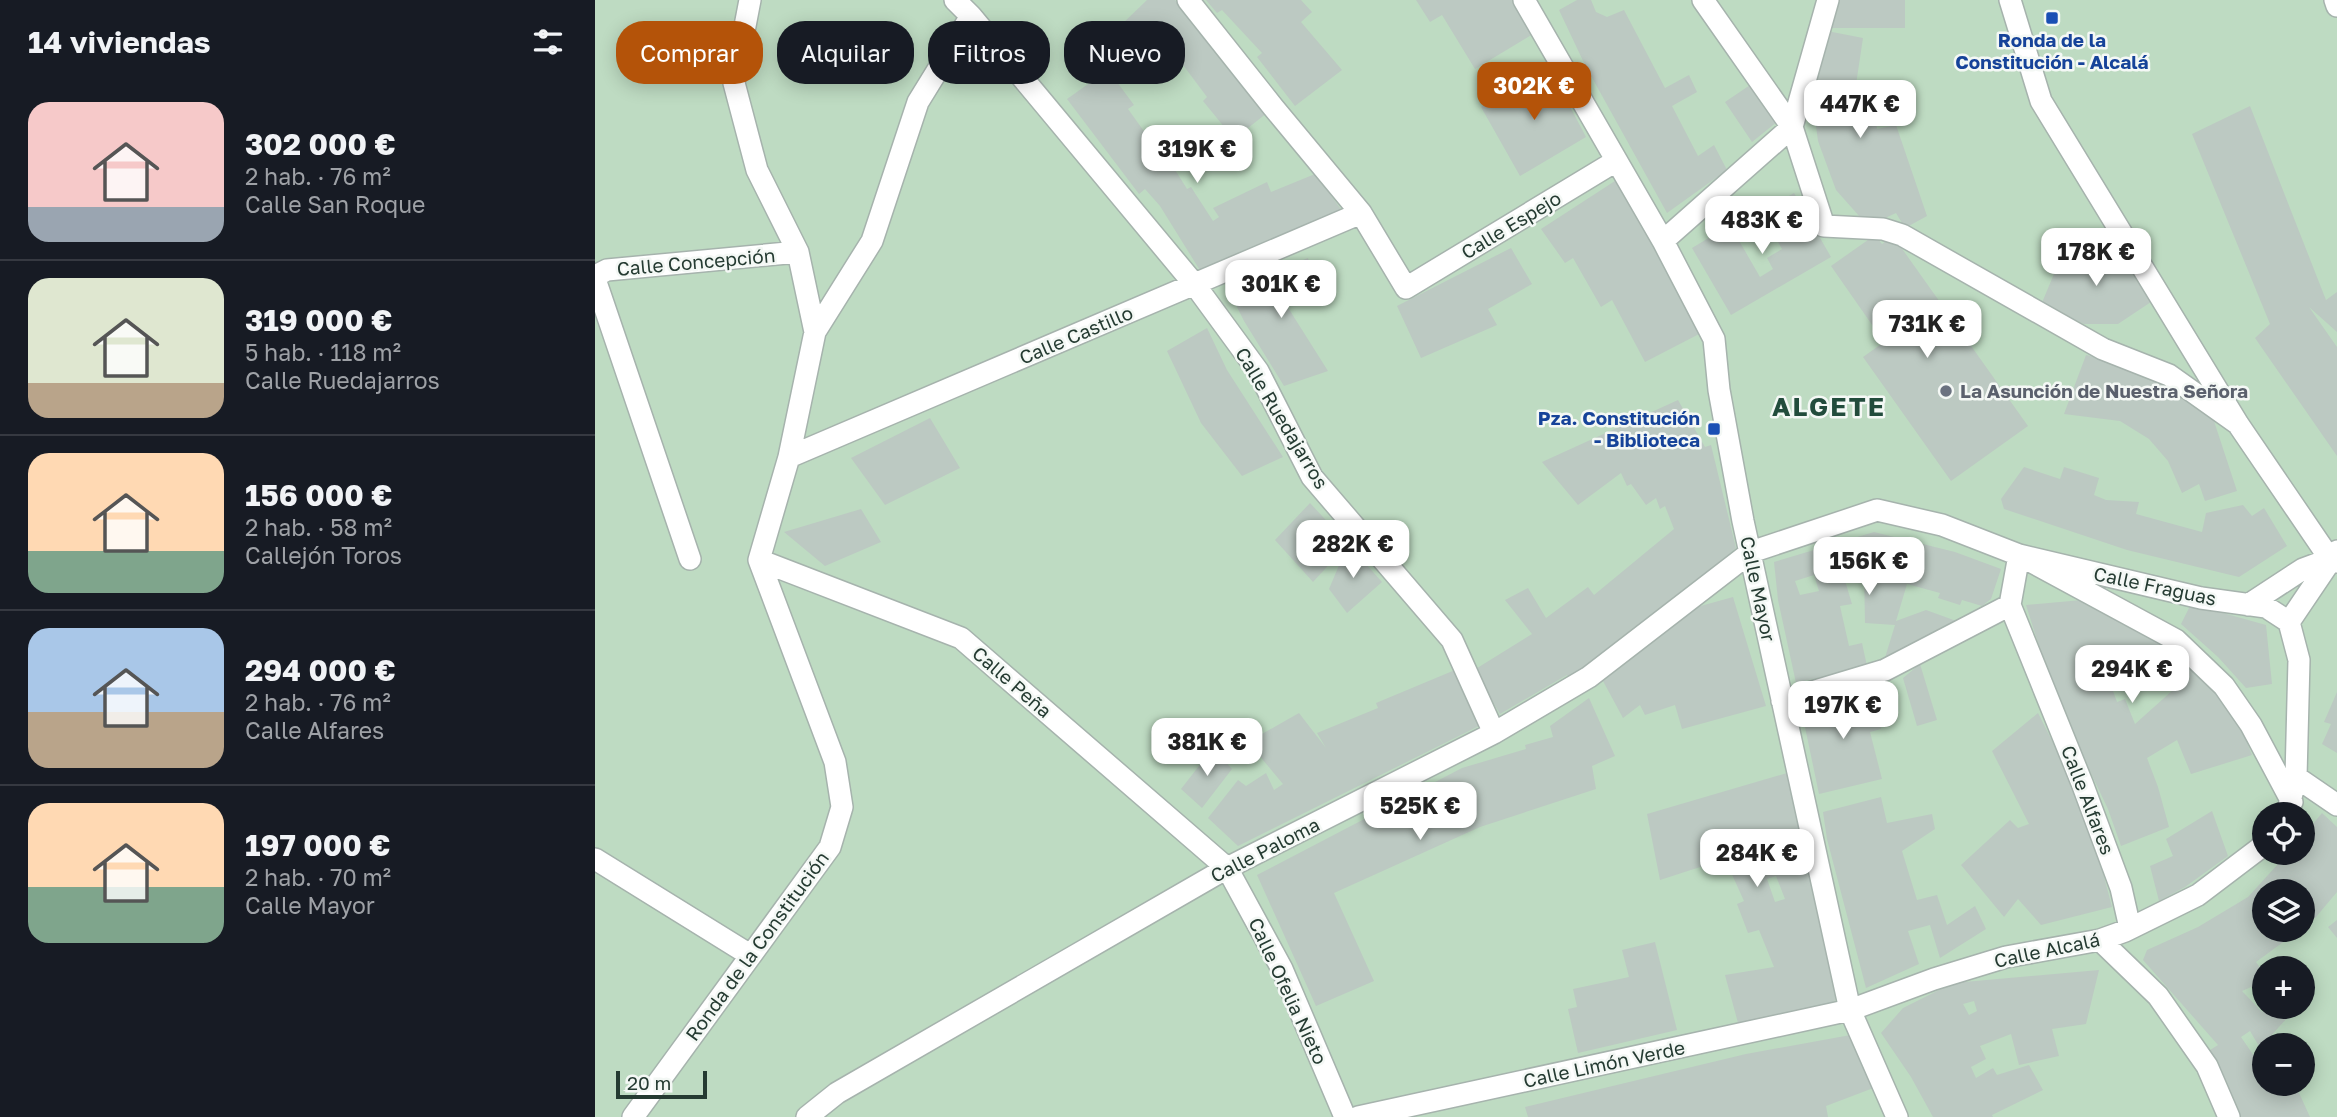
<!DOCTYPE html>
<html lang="es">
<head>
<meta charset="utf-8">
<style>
	body { margin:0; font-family:"Golos Text",sans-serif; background:#20242c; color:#f1f3f6; height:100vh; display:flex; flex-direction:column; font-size:26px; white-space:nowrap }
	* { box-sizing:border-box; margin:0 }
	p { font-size:23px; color:#9ea1a6 }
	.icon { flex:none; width:38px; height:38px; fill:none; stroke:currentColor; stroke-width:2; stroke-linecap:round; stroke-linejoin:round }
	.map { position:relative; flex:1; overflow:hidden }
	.side { display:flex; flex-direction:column; background:#171b24; width:595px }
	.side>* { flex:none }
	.hud { position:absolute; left:21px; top:21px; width:665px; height:63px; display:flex; gap:14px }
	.fabs { position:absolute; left:1657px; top:802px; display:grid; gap:14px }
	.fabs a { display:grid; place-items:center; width:63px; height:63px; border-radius:50%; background:#171b24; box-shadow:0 4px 18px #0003; font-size:35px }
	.scale { position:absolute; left:21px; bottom:18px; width:91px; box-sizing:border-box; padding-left:7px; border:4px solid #253b32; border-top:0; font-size:19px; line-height:24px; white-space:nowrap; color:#253b32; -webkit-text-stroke:5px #f4f8f5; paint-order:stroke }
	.price { position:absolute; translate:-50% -60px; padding:0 16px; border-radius:14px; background:#fff; color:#222; font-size:23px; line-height:46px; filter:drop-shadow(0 2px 4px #0008) }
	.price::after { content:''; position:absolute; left:50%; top:42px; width:21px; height:16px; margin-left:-10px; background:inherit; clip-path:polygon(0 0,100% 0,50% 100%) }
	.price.active { background:#b45309; color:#fff }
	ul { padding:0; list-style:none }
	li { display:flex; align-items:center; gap:21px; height:175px; padding:0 28px }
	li+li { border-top:2px solid #363941 }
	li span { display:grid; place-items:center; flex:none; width:196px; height:140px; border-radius:21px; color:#555 }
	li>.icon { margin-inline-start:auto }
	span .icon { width:84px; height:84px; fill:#fffc; stroke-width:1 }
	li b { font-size:30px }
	h2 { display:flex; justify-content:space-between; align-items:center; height:84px; padding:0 28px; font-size:30px }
	.pill { padding:0 24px; border-radius:28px; background:#171b24; box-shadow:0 4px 18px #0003; font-size:24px; line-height:63px }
	.pill.active { background:#b45309; color:#fff }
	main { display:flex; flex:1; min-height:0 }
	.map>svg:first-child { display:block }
	.green { fill:#bedbc2; fill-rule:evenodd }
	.building { fill:#bcc9c2; fill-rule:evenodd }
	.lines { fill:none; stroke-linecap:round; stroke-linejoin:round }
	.minor-casing { stroke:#a6b3ad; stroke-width:24 }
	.minor { stroke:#fff; stroke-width:21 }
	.transit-dot { fill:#1a4fb4; stroke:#f4f8f5; stroke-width:2.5 }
	.worship-dot { fill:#6b7280; stroke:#f4f8f5; stroke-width:2.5 }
	.labels { text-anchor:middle; stroke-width:5; stroke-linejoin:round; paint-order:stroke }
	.transit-label { font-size:19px; font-weight:bold; fill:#164399; stroke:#f4f8f5 }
	.street-label { font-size:19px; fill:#253b32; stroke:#f4f8f5 }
	.worship-label { font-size:19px; font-weight:bold; fill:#5b616d; stroke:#f4f8f5; text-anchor:start }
	.district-label { font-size:26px; font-weight:bold; letter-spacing:2px; fill:#224c3c; stroke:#f4f8f5 }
</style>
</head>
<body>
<main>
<section class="side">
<h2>14 viviendas<svg class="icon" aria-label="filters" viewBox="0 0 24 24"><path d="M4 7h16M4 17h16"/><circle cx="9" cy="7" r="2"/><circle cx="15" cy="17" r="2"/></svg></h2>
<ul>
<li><span style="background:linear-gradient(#f6c9c9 75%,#9aa5b1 0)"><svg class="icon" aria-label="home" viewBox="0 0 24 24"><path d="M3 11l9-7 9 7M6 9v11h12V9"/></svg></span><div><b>302 000 €</b><p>2 hab. · 76 m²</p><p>Calle San Roque</p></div></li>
<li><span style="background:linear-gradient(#dfe7d0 75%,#b9a48a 0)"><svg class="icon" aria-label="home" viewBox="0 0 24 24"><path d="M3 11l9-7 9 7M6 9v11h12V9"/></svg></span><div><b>319 000 €</b><p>5 hab. · 118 m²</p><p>Calle Ruedajarros</p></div></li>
<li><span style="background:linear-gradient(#ffd9b3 70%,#7fa58c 0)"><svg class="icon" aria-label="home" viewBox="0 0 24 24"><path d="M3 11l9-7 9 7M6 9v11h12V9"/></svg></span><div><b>156 000 €</b><p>2 hab. · 58 m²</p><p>Callejón Toros</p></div></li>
<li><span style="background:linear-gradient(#a9c7e8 60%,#b9a48a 0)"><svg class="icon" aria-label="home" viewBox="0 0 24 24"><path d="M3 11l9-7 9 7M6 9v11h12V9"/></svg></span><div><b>294 000 €</b><p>2 hab. · 76 m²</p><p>Calle Alfares</p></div></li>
<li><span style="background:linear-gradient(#ffd9b3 60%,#7fa58c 0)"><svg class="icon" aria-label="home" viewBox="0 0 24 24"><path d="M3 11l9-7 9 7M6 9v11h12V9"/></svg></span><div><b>197 000 €</b><p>2 hab. · 70 m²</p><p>Calle Mayor</p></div></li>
</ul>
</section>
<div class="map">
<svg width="1742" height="1117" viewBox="0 0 1742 1117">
	<rect width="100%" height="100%" fill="#e3ece7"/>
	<!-- green -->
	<path class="green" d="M0,0H1742V1117H0ZM1670,814H1708V852H1670ZM1670,891H1708V929H1670ZM1670,968H1708V1006H1670ZM1670,1045H1708V1083H1670Z"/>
	<!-- building -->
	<path class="building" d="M552,0H580L672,113L639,139L608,101L612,97L588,65L569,81L543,42L538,47L524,27Z
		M611,0H706L717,12L706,22L747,70L700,106L662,57L667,53L627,10L622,13Z
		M821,0H917L938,34L880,69L847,15L835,22Z
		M982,0H996L1001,12L1012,17L1029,10L1070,88L1094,75L1102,92L1077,106L1103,156L1119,145L1132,170L1072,213L990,65L964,10Z
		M1239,0H1310V28H1231Z
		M1232,31L1268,38L1260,91L1276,92L1282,129L1301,125L1332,216L1310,228L1301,213L1273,226L1241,190L1223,141L1216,89Z
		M954,67L991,137L925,176L886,107Z
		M513,70L539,105L533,109L556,141L568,133L587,162L579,168L592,189L596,187L618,221L624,217L618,208L672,182L676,192L720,174L748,212L606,272L565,206L550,189L544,194L472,99Z
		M1161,81L1187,118L1157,142L1130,102Z
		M1655,106L1731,300L1742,292V332L1714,307L1742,347V456L1660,338L1675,324L1597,134Z
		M1023,179L1108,332L1050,362L1017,300L1006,307L978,258L970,263L946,229Z
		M1199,193L1236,257L1136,315L1097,248L1135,225L1165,277L1178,269L1172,258L1187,249L1166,212Z
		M1280,235L1287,244L1298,236L1433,426L1356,481L1268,357L1289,342L1236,266Z
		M1513,237L1556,302L1523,324H1489L1446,305L1464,262L1489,273L1480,259Z
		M916,248L937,284L893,309L902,325L826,358L802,306Z
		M713,258L722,295L692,306L733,371L689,386L649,321L633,289Z
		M612,328L632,370L688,457L647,476L606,423L572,351Z
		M1491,355L1535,364L1575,380L1616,412L1642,491L1610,501L1604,484L1587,493L1573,461L1554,439L1525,421L1469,414Z
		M1083,400L1110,447L1116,445L1141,548L1035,639L974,678L972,675L905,714L879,670L937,634L910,600L933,588L951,618L993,587L999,595L1079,529L1070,506L1065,509L1061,498L1051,505L1036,484L1032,486L1026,473L983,505L947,462Z
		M335,418L365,468L290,505L256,458Z
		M1429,467L1465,479L1469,467L1504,478L1499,495L1511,500L1544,502L1541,514L1607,532L1611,513L1648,505L1657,516L1669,508L1692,546L1644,577L1532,550L1409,509L1406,499Z
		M715,503L753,544L718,582L680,540Z
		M266,509L286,542L230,566L189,532Z
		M1279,532L1360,552L1406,569L1396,599L1387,606L1367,600L1365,605L1343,598L1345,593L1312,584L1301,621L1331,610L1364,622L1289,661L1300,625L1270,623L1269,567L1248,574L1257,604L1245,606L1254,646L1267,643L1272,666L1201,683L1183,600L1179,562ZM1219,575L1224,591L1205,595L1200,581Z
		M753,544L787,582L752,613L734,589Z
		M1138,597L1171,706L1087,729L1080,705L1050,715L1045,705L1028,718L1008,681L1102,607Z
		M1498,599L1577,636L1637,706L1657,755L1596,774L1582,740L1552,758L1563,787L1574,827L1526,846L1513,809L1461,700L1431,605ZM1538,663L1578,690L1540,724L1530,699L1522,702L1514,680L1507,683L1505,668L1532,679Z
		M1596,604L1671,625L1677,684L1651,688L1623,657L1586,624Z
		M1325,664L1342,720L1322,726L1308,678Z
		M860,670L888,724L643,846L613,818L643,780L651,786L671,773L679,790L688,784L653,742L704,713L731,748L722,733L783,708L781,703Z
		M1277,688L1286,729L1275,732L1287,779L1224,794L1206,708Z
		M1742,692V753L1727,744L1736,724L1729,722Z
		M994,698L1020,756L997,766L1001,789L885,827L739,893L779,981L721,1006L662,875L867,768L931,749L930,745L958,737L955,726Z
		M1443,713L1491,808L1517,907L1446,925L1423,899L1409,917L1366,865L1415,820L1423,828L1434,824L1397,751Z
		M618,748L637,769L607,808L586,789Z
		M1192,773L1242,993L1240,1001L1235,1004L1143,1023L1130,975L1179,967L1164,930L1153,933L1142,904L1149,901L1130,859L1065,880L1052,814ZM1181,876L1190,899L1180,902L1172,879Z
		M1286,797L1292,823L1337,814L1340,829L1307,851L1322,900L1342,895L1352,925L1380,906L1391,929L1345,958L1335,925L1313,931L1324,964L1271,988L1232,839L1228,812Z
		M1617,811L1633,856L1590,887L1564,901L1555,866L1578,856L1571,839Z
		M1727,813L1742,827V892L1721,917L1708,927V891H1670V929H1706L1661,962L1670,974V981L1647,991L1667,1012L1673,1006H1699L1701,1008L1665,1048L1655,1031L1646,1037L1670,1072V1083H1677L1684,1094L1700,1084L1715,1117H1646L1612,1052L1623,1045L1548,960L1552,950L1603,927L1653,897L1694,852H1708V836Z
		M1742,920V938L1733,927Z
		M1060,942L1082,1030L983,1053L973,1009L982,1007L978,989L1034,977L1027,950Z
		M1504,970L1491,1024L1457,1029L1464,1056L1424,1065L1416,1034L1385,1046L1391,1059L1376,1067L1381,1078L1398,1068L1402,1075L1434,1065L1448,1090L1397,1115L1398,1117H1338L1316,1077L1286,1033L1308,1008L1358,983ZM1379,1001L1382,1011L1374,1015L1368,1004Z
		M1261,1034L1281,1087L1231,1106L1233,1117H933L930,1107L1151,1054Z"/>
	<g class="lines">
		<defs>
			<path id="minor" d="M593,0L678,107L766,213L811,288L1021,161
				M929,0L1068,241L1119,339L1124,390L1148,521L1255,1010L1302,1117
				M1108,0L1197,127L1229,226L1288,229L1307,235L1508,349L1574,375L1643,424
				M1415,0L1446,101L1643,424L1735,559L1742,562
				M1740,0L1742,6
				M376,16L600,285L663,371L717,477L857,640L899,733
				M1068,241L1197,127L1233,0
				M0,276L12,270L203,252
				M0,279L95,559
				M220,332L277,241L323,102L376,16L360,0
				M194,457L766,213
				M164,560L366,638L632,868L687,969L750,1117
				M1653,605L1708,569L1735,559
				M1187,701L1290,670L1415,605
				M1701,777L1742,805
				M1694,806L1701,777L1704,660L1694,622L1742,551
				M0,859L155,955
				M1535,928L1526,888L1487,783L1415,605L1424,555L1581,640L1629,686L1656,725L1697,802
				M1505,940L1563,996L1612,1066L1634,1117
				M38,1117L235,847L247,807L240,762L164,560L194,457L220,332L203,252L162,170L139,83L155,0
				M212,1117L242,1093L632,868L899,733L994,677L1156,552L1282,510L1347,525L1424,555L1606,598L1671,607L1694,622
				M763,1117L1255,1010L1339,979L1411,957L1505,940L1530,931L1603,895L1665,848L1670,841"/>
		</defs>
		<!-- minor casing -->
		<use href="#minor" class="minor-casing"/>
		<!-- minor -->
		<use href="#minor" class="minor"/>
	</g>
	<!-- markers -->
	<g class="transit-dot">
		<rect x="1450" y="11" width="14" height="14" rx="3.5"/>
		<rect x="1112" y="422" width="14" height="14" rx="3.5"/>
	</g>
	<circle class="worship-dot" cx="1351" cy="391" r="7"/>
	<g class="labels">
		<!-- transit labels -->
		<g class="transit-label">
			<text x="1457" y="47">Ronda de la<tspan x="1457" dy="22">Constitución - Alcalá</tspan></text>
			<text x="1105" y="425" text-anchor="end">Pza. Constitución<tspan x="1105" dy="22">- Biblioteca</tspan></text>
		</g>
		<!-- street labels -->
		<g class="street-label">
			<text transform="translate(916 225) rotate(-31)" y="7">Calle Espejo</text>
			<text transform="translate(101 262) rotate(-5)" y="7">Calle Concepción</text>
			<text transform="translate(481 335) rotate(-23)" y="7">Calle Castillo</text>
			<text transform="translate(687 418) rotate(59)" y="7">Calle Ruedajarros</text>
			<text transform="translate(1560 586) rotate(12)" y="7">Calle Fraguas</text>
			<text transform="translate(1163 589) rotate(78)" y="7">Calle Mayor</text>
			<text transform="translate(417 682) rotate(41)" y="7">Calle Peña</text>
			<text transform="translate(1493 800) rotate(69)" y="7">Calle Alfares</text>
			<text transform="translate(670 850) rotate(-27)" y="7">Calle Paloma</text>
			<text transform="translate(162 946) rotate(-54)" y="7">Ronda de la Constitución</text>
			<text transform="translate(1452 950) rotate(-12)" y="7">Calle Alcalá</text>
			<text transform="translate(693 991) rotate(65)" y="7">Calle Ofelia Nieto</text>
			<text transform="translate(1009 1064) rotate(-12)" y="7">Calle Limón Verde</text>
		</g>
		<!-- worship labels -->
		<g class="worship-label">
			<text x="1365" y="398">La Asunción de Nuestra Señora</text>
		</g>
		<!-- district labels -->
		<g class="district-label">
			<text x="1234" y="416">ALGETE</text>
		</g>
	</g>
</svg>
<div class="fabs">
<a><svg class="icon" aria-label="locate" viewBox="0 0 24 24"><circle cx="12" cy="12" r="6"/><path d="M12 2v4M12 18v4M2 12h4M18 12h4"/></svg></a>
<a><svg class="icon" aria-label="layers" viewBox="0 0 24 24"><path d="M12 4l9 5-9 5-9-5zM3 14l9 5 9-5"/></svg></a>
<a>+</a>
<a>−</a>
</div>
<div class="scale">20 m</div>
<b class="price active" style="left:939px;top:122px">302K €</b>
<b class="price" style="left:1265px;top:140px">447K €</b>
<b class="price" style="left:602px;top:185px">319K €</b>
<b class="price" style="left:1167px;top:256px">483K €</b>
<b class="price" style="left:1501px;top:288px">178K €</b>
<b class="price" style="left:686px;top:320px">301K €</b>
<b class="price" style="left:1332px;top:360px">731K €</b>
<b class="price" style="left:758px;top:580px">282K €</b>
<b class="price" style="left:1274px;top:597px">156K €</b>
<b class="price" style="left:1537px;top:705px">294K €</b>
<b class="price" style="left:1248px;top:741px">197K €</b>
<b class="price" style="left:612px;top:778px">381K €</b>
<b class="price" style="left:825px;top:842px">525K €</b>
<b class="price" style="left:1162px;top:889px">284K €</b>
<div class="hud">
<a class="pill active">Comprar</a>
<a class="pill">Alquilar</a>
<a class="pill">Filtros</a>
<a class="pill">Nuevo</a>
</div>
</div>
</main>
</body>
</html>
